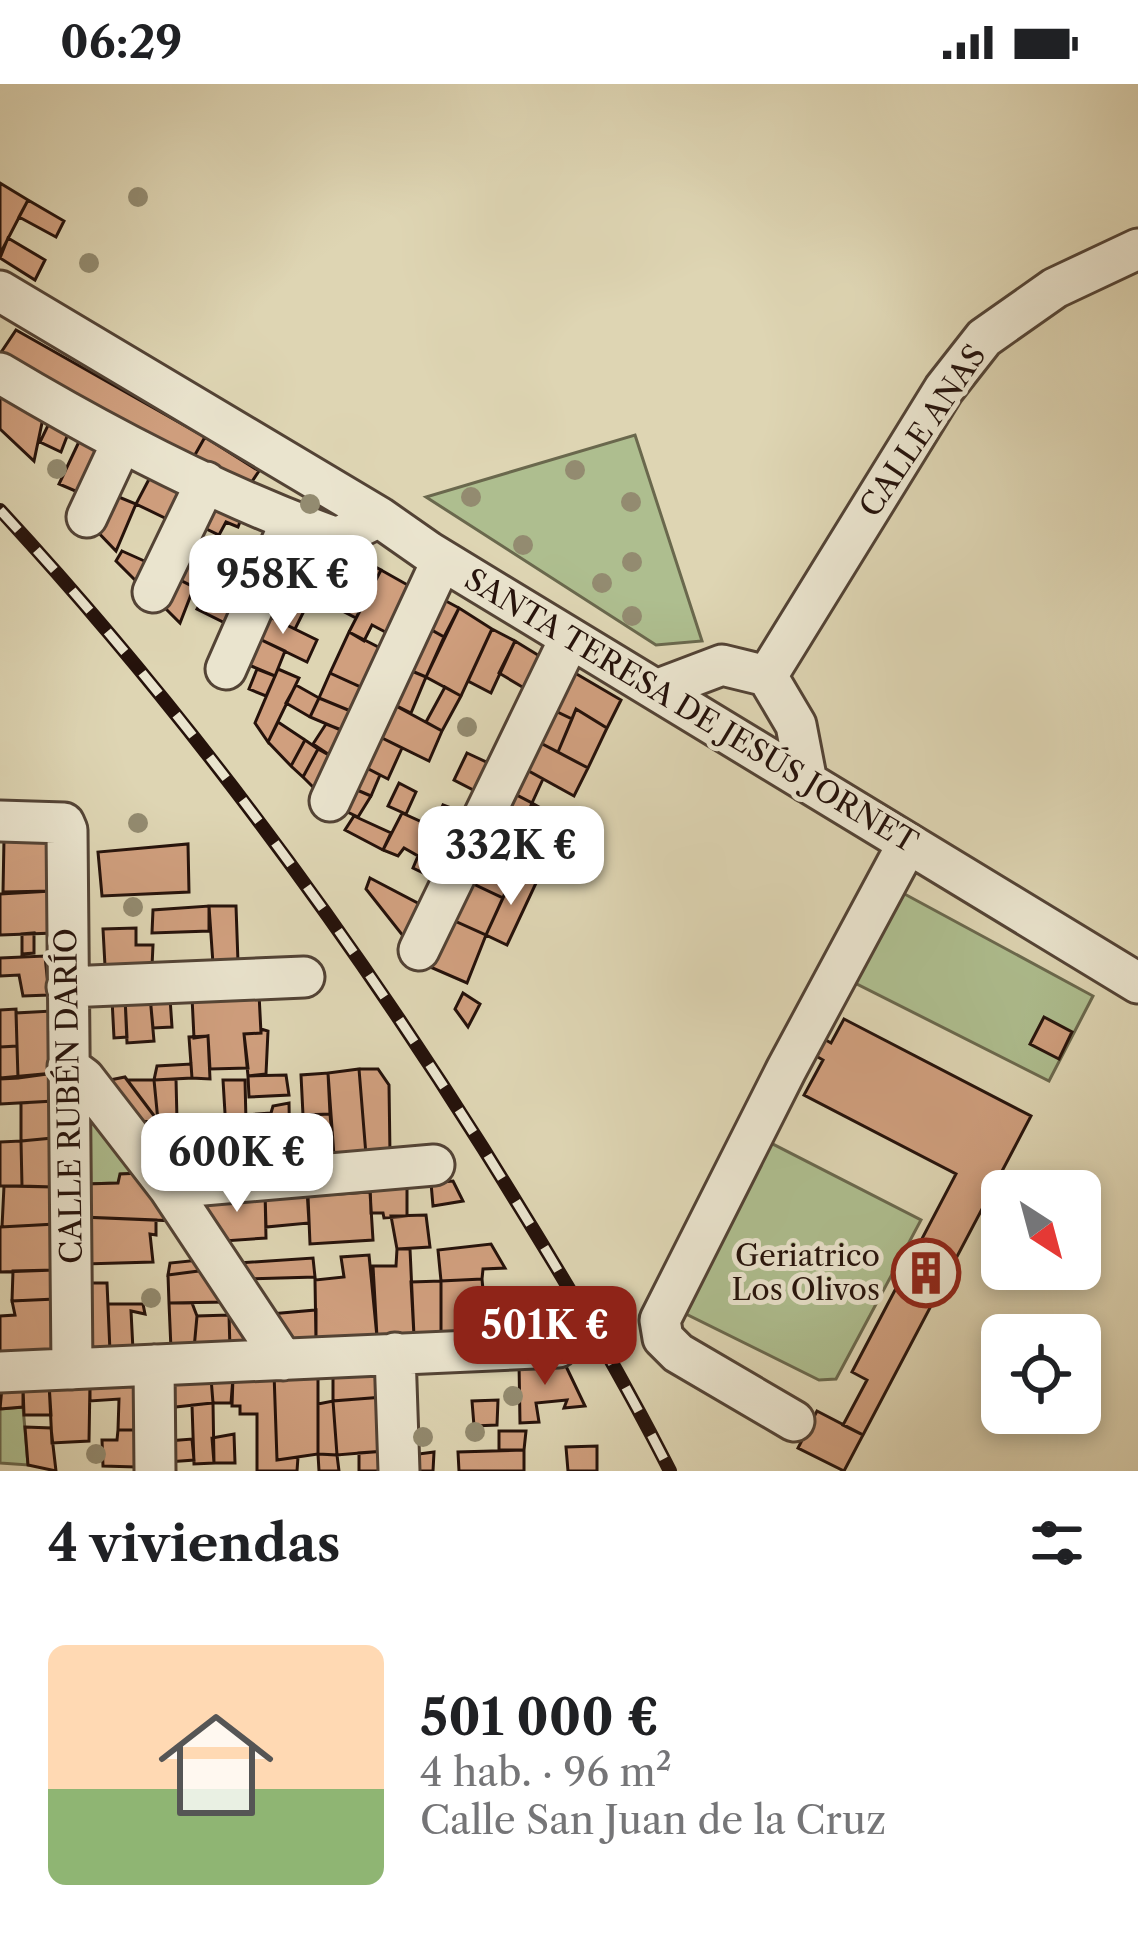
<!DOCTYPE html>
<html lang="es">
<head>
<meta charset="utf-8">
<style>
	body { margin:0; font-family:"Libre Caslon Text",serif; background:#f6f6f6; color:#202124; height:100vh; display:flex; flex-direction:column; font-size:45px; white-space:nowrap }
	* { box-sizing:border-box; margin:0 }
	p { font-size:39px; color:#757577 }
	.icon { flex:none; width:66px; height:66px; fill:none; stroke:currentColor; stroke-width:2; stroke-linecap:round; stroke-linejoin:round }
	.map { position:relative; height:1387px; overflow:hidden }
	.details { display:flex; flex-direction:column; background:#fff; flex:1 }
	.details>* { flex:none }
	.needle { width:78px; rotate:144deg }
	.fabs { position:absolute; left:981px; top:1086px; display:grid; gap:24px }
	.fabs a { display:grid; place-items:center; width:120px; height:120px; border-radius:18px; background:#fff; box-shadow:0 6px 18px #0003; font-size:60px }
	.price { position:absolute; translate:-50% -102px; padding:0 27px; border-radius:24px; background:#fff; color:#222; font-size:39px; line-height:78px; filter:drop-shadow(0 3px 6px #0008) }
	.price::after { content:''; position:absolute; left:50%; top:72px; width:36px; height:27px; margin-left:-18px; background:inherit; clip-path:polygon(0 0,100% 0,50% 100%) }
	.price.current { background:#8f2418; color:#fff }
	ul { padding:0; list-style:none }
	li { display:flex; align-items:center; gap:36px; height:300px; padding:0 48px }
	li span { display:grid; place-items:center; flex:none; width:336px; height:240px; border-radius:18px; color:#555 }
	li>.icon { margin-inline-start:auto }
	span .icon { width:144px; height:144px; fill:#fffc; stroke-width:1 }
	li b { font-size:51px }
	h2 { display:flex; justify-content:space-between; align-items:center; height:144px; padding:0 48px; font-size:51px }
	.status { display:flex; justify-content:space-between; align-items:center; height:84px; padding:0 60px; background:#fff; direction:ltr }
	.status svg { height:33px; fill:currentColor }
	.map>svg:first-child { display:block }
	.green { fill:#aebe8f; stroke:#6a684d; stroke-width:3 }
	.building { fill:#d09f7e; stroke:#25120b; stroke-width:3 }
	.lines { fill:none; stroke-linecap:round; stroke-linejoin:round }
	.minor-casing { stroke:#534335; stroke-width:45 }
	.minor { stroke:#eae4ce; stroke-width:39 }
	.rail-casing { stroke:#25120b; stroke-width:14 }
	.rail { stroke:#eae4ce; stroke-width:9; stroke-dasharray:27; stroke-linecap:butt }
	.tree { fill:#938b70 }
	.labels { text-anchor:middle; stroke-width:10; stroke-linejoin:round; paint-order:stroke }
	.street-label { font-size:30px; fill:#25120b; stroke:#eae4ce }
	.poi-label { font-size:30px; fill:#25120b; stroke:#eae4ce; text-anchor:end }
</style>
</head>
<body>
<div class="status"><b>06:29</b><svg viewBox="0 0 49 12"><path d="M0 12V9h3v3zM5 12V6h3v6zM10 12V3h3v9zM15 12V0h3v12zM26 1h20v11H26zM47 4h2v5h-2z"/></svg></div>
<div class="map">
<svg width="1138" height="1387" viewBox="0 0 1138 1387">
	<rect width="100%" height="100%" fill="#ded5b3"/>
	<filter id="stains"><feTurbulence type="fractalNoise" baseFrequency=".00167" numOctaves="4"/><feColorMatrix values="0 0 0 0 .2 0 0 0 0 .09 0 0 0 0 .02 0 0 0 .5 -.17"/></filter>
	<radialGradient id="worn" r=".72"><stop offset=".6" stop-color="#630" stop-opacity="0"/><stop offset="1" stop-color="#630" stop-opacity=".3"/></radialGradient>
	<!-- green -->
	<path class="green" d="M635,351L702,557L656,561L426,413Z
		M899,807L1093,912L1049,997L853,898Z
		M88,1020L142,1089L121,1090L118,1099L85,1100Z
		M759,1053L921,1136L836,1295L819,1296L674,1224Z
		M0,1319L1,1325L23,1323L28,1381L0,1379Z"/>
	<!-- building -->
	<path class="building" d="M0,99L28,116L0,170Z
		M28,116L64,137L56,153L19,133Z
		M8,154L45,176L35,196L0,174Z
		M16,246L205,353L192,376L0,270Z
		M0,292L53,326L42,339L34,377L0,345Z
		M52,333L71,342L61,368L40,358Z
		M84,347L110,359L87,412L59,400Z
		M205,353L259,387L249,402L192,376Z
		M157,380L186,394L167,435L136,420Z
		M208,405L245,425L238,443L226,438L219,451L190,437Z
		M109,409L136,420L116,467L92,442Z
		M294,445L333,462L321,486L303,476L294,497L276,488Z
		M187,457L220,473L214,489L179,471Z
		M228,460L259,476L246,500L233,492L239,481L220,473Z
		M333,462L358,474L340,509L316,496Z
		M122,467L151,480L143,504L116,477Z
		M179,471L206,485L194,503L170,491Z
		M220,473L239,481L229,501L211,493Z
		M358,474L381,486L356,534L333,522Z
		M303,476L321,486L304,527L291,520L297,505L285,501L279,515L267,509L276,488L294,497Z
		M381,486L413,504L391,551L372,541L364,557L349,548Z
		M170,491L194,503L180,539L158,517Z
		M207,507L237,523L229,541L197,525Z
		M267,509L304,527L295,545L258,527Z
		M433,510L459,524L444,553L421,540Z
		M459,524L492,545L461,612L426,593Z
		M258,527L317,556L307,578L249,550Z
		M421,540L444,553L426,593L400,582Z
		M492,545L515,557L491,609L468,597Z
		M349,548L382,565L365,605L330,589Z
		M249,550L285,567L275,592L237,576Z
		M515,557L546,576L529,607L499,589Z
		M400,582L426,593L411,629L385,616Z
		M563,582L621,616L607,644L576,625L572,635L545,622Z
		M257,585L275,592L266,612L249,605Z
		M278,585L299,594L268,658L255,639Z
		M330,589L365,605L353,628L319,614Z
		M296,601L319,614L310,633L286,619Z
		M445,603L461,612L442,647L426,638Z
		M319,614L353,628L343,647L310,633Z
		M385,616L442,647L429,677L368,647Z
		M545,622L572,635L558,668L531,654Z
		M576,625L607,644L588,684L558,668Z
		M278,638L305,656L291,682L268,658Z
		M326,640L347,648L334,674L313,660Z
		M368,647L402,664L388,695L355,678Z
		M531,654L588,684L574,712L518,681Z
		M305,656L318,665L303,693L291,682Z
		M318,665L334,674L317,707L303,693Z
		M467,669L495,682L481,710L454,696Z
		M355,678L380,691L371,712L343,700Z
		M518,681L543,695L532,719L505,705Z
		M399,699L416,708L406,730L388,722Z
		M343,700L371,712L358,733L335,722Z
		M505,705L532,719L516,756L487,742Z
		M532,719L564,737L547,771L516,756Z
		M443,721L470,731L440,797L413,784L418,772L404,764L398,772L383,766L402,729L433,743Z
		M354,732L391,749L383,766L345,746Z
		M487,742L516,756L505,784L475,770Z
		M53,754L52,807L3,808L4,755Z
		M188,760L189,808L102,812L98,768Z
		M475,770L515,787L503,814L463,795Z
		M515,787L537,797L507,861L486,851Z
		M370,794L429,825L411,862L366,805Z
		M463,795L503,814L486,851L446,833Z
		M52,807L54,849L0,851V810Z
		M209,822H236L238,878L213,880Z
		M209,822V847L152,849L153,826Z
		M446,833L486,851L467,899L421,879Z
		M136,844V861H153L152,882H105L103,845Z
		M34,849V869L22,870V850Z
		M45,872L49,911L23,912L19,891L0,892V874Z
		M463,909L480,920L468,943L455,925Z
		M259,910L261,949L244,950L248,984L210,985L208,952L194,954L192,913Z
		M150,912L154,957L127,959L125,913Z
		M150,912L170,914L172,943L153,944Z
		M125,913L127,953L114,954L112,915Z
		M16,925L17,962L0,963V926Z
		M52,927L55,989L18,994L16,929Z
		M1044,933L1072,948L1059,975L1030,960Z
		M844,935L1031,1032L863,1351L843,1341L867,1296L852,1288L956,1090L804,1011L823,976L816,972L824,955L831,959Z
		M261,945L268,947L266,990L248,992L244,950L261,949Z
		M208,952L210,995L192,994L189,953Z
		M17,962L18,994L0,995V963Z
		M191,980L192,994L154,996L157,982Z
		M359,985H378L389,1001L390,1070L366,1071Z
		M359,985L366,1071L334,1072L328,989Z
		M55,989L54,1017L0,1020V994Z
		M328,989L330,1030L303,1031L301,991Z
		M286,991L289,1011L249,1013L248,992Z
		M125,993L158,1037L137,1038L105,997Z
		M176,995L177,1036L158,1037L154,996Z
		M127,996H154L158,1037Z
		M223,996H245L247,1079H228Z
		M54,1017L53,1054L21,1057V1019Z
		M289,1019L290,1075L247,1079L246,1031L271,1029L273,1022Z
		M330,1030L334,1072L290,1075L289,1032Z
		M223,1033L228,1079L169,1083L137,1038Z
		M53,1054L54,1103L22,1102L21,1057Z
		M21,1057L22,1102H0V1058Z
		M142,1089L178,1137L82,1133L85,1100L118,1099L120,1090Z
		M453,1097L463,1117L433,1122L431,1099Z
		M370,1099L407,1100V1132L384,1134L383,1129H371Z
		M4,1102L54,1103L55,1140L2,1143Z
		M307,1106L309,1139L266,1143L265,1107Z
		M265,1107L266,1154L224,1157L196,1115Z
		M370,1108L373,1156L310,1160L308,1112Z
		M426,1131L430,1163L397,1165L391,1132Z
		M82,1133L156,1136V1151L150,1150L153,1178L84,1180Z
		M55,1140L54,1186L0,1188V1143Z
		M491,1160L505,1184L483,1185L482,1195L441,1197L438,1166Z
		M397,1165H410L414,1252L377,1253L373,1182H396Z
		M369,1171L377,1253L316,1258L315,1196L344,1193L341,1173Z
		M313,1174L315,1193L249,1195L238,1179Z
		M199,1176L206,1186L168,1191L170,1179Z
		M54,1186L55,1215L12,1217L13,1187Z
		M206,1186L226,1218L169,1219L168,1191Z
		M482,1195L487,1250L441,1251V1197Z
		M441,1197V1251L414,1252L411,1198Z
		M90,1199H107L110,1268L88,1269Z
		M55,1215L57,1269L0,1274V1232L15,1231L12,1217Z
		M169,1219H192L197,1232L194,1265H171Z
		M108,1220H143L145,1230L131,1227L133,1266L110,1268Z
		M528,1221L543,1247L487,1250L483,1226Z
		M316,1226V1258L289,1261L270,1230Z
		M229,1231H237L258,1263L230,1265Z
		M229,1231L230,1265H194L197,1232Z
		M563,1276L585,1322L564,1324L567,1316L536,1319L539,1338L520,1339L519,1279Z
		M333,1285H383V1313L333,1317Z
		M318,1288V1370L277,1376L274,1289Z
		M274,1289L277,1376L298,1373L297,1387H257V1330H240V1322H232L233,1293Z
		M233,1293L231,1319H213L211,1294Z
		M165,1294H211L213,1319L166,1324Z
		M49,1299H90L89,1357L52,1359Z
		M49,1299L51,1331H24L23,1303Z
		M90,1299H139V1346H118L119,1315L90,1317Z
		M2,1303H23V1323L0,1325Z
		M383,1313L384,1367L337,1371L333,1317Z
		M498,1316L497,1341L474,1342L472,1317Z
		M333,1317L337,1371L318,1370V1320Z
		M213,1319L214,1379L194,1380L192,1321Z
		M817,1327L863,1351L844,1387L798,1364Z
		M25,1343L51,1344L56,1387L28,1381Z
		M118,1346H139L136,1383L103,1382L102,1356H117Z
		M499,1347H526L524,1366H499Z
		M234,1350L235,1379H214L212,1354Z
		M192,1355L194,1376L168,1378V1357Z
		M597,1362V1387H568L566,1363Z
		M524,1366V1387H459L458,1368Z
		M384,1367L386,1387H359V1369Z
		M434,1368L433,1387H412L411,1371Z
		M318,1370L337,1371L339,1387H319Z"/>
	<g class="lines">
		<defs>
			<path id="minor" d="M0,207L379,433L429,468L1138,899
				M0,289C107,353 220,412 337,454L379,433
				M87,433L122,358
				M153,508L206,398
				M226,585L291,437
				M767,592L944,305L984,254L1055,204L1138,165
				M656,606L722,581L767,592L796,641L807,698
				M330,717L442,476
				M0,737L64,739L67,746L72,1285
				M419,866L570,554
				M67,903L304,893
				M68,982L84,994L169,1104L283,1276
				M169,1104L434,1081
				M395,1269L399,1387
				M154,1281L155,1387
				M0,1288L558,1263
				M794,1337L678,1269L663,1254L660,1236L786,986L908,759"/>
		</defs>
		<!-- minor casing -->
		<use href="#minor" class="minor-casing"/>
		<!-- minor -->
		<use href="#minor" class="minor"/>
		<defs>
			<path id="rail" d="M0,426C182,623 340,837 483,1064C549,1170 614,1276 670,1387"/>
		</defs>
		<!-- rail casing -->
		<use href="#rail" class="rail-casing"/>
		<!-- rail -->
		<use href="#rail" class="rail"/>
	</g>
	<!-- trees -->
	<g class="tree">
		<circle cx="138" cy="113" r="10"/>
		<circle cx="89" cy="179" r="10"/>
		<circle cx="57" cy="385" r="10"/>
		<circle cx="575" cy="386" r="10"/>
		<circle cx="471" cy="413" r="10"/>
		<circle cx="631" cy="418" r="10"/>
		<circle cx="310" cy="420" r="10"/>
		<circle cx="523" cy="461" r="10"/>
		<circle cx="632" cy="478" r="10"/>
		<circle cx="602" cy="499" r="10"/>
		<circle cx="632" cy="532" r="10"/>
		<circle cx="467" cy="643" r="10"/>
		<circle cx="138" cy="739" r="10"/>
		<circle cx="133" cy="823" r="10"/>
		<circle cx="151" cy="1214" r="10"/>
		<circle cx="513" cy="1312" r="10"/>
		<circle cx="475" cy="1348" r="10"/>
		<circle cx="423" cy="1353" r="10"/>
		<circle cx="96" cy="1370" r="10"/>
	</g>
	<!-- icons -->
	<defs>
		<symbol id="building-ring" viewBox="-11 -11 22 22"><circle r="9.5" fill="#eae4ce" stroke="#8f2418" stroke-width="1.5"/><path d="M-4-6H4V6H1V3H-1V6H-4ZM-2.5-4.3h1.7v1.8h-1.7ZM.8-4.3h1.7v1.8H.8ZM-2.5-1h1.7V.8h-1.7ZM.8-1h1.7V.8H.8Z" fill="#8f2418"/></symbol>
	</defs>
	<g fill-rule="evenodd">
		<use href="#building-ring" x="888" y="1151" width="76" height="76"/>
	</g>
	<g class="labels">
		<!-- street labels -->
		<g class="street-label">
			<text transform="translate(923 347) rotate(-56)" y="10">CALLE ANAS</text>
			<text transform="translate(691 627) rotate(31)" y="10">SANTA TERESA DE JESÚS JORNET</text>
			<text transform="translate(69 1012) rotate(-91)" y="10">CALLE RUBÉN DARÍO</text>
		</g>
		<!-- poi labels -->
		<g class="poi-label">
			<text x="880" y="1182">Geriatrico<tspan x="880" dy="34">Los Olivos</tspan></text>
		</g>
	</g>
	<rect width="100%" height="100%" filter="url(#stains)"/>
	<rect width="100%" height="100%" fill="url(#worn)"/>
</svg>
<div class="fabs">
<a><svg class="needle" viewBox="-14 -14 28 28"><path d="M0-13l5 13h-10z" fill="#e53935"/><path d="M0 13l5-13h-10z" fill="#757577"/></svg></a>
<a><svg class="icon" aria-label="locate" viewBox="0 0 24 24"><circle cx="12" cy="12" r="6"/><path d="M12 2v4M12 18v4M2 12h4M18 12h4"/></svg></a>
</div>
<b class="price" style="left:283px;top:553px">958K €</b>
<b class="price" style="left:511px;top:824px">332K €</b>
<b class="price" style="left:237px;top:1131px">600K €</b>
<b class="price current" style="left:545px;top:1304px">501K €</b>
</div>
<section class="details">
<h2>4 viviendas<svg class="icon" aria-label="filters" viewBox="0 0 24 24"><path d="M4 7h16M4 17h16"/><circle cx="9" cy="7" r="2"/><circle cx="15" cy="17" r="2"/></svg></h2>
<ul>
<li><span style="background:linear-gradient(#ffd9b3 60%,#8fb573 0)"><svg class="icon" aria-label="home" viewBox="0 0 24 24"><path d="M3 11l9-7 9 7M6 9v11h12V9"/></svg></span><div><b>501 000 €</b><p>4 hab. · 96 m²</p><p>Calle San Juan de la Cruz</p></div></li>
</ul>
</section>
</body>
</html>
